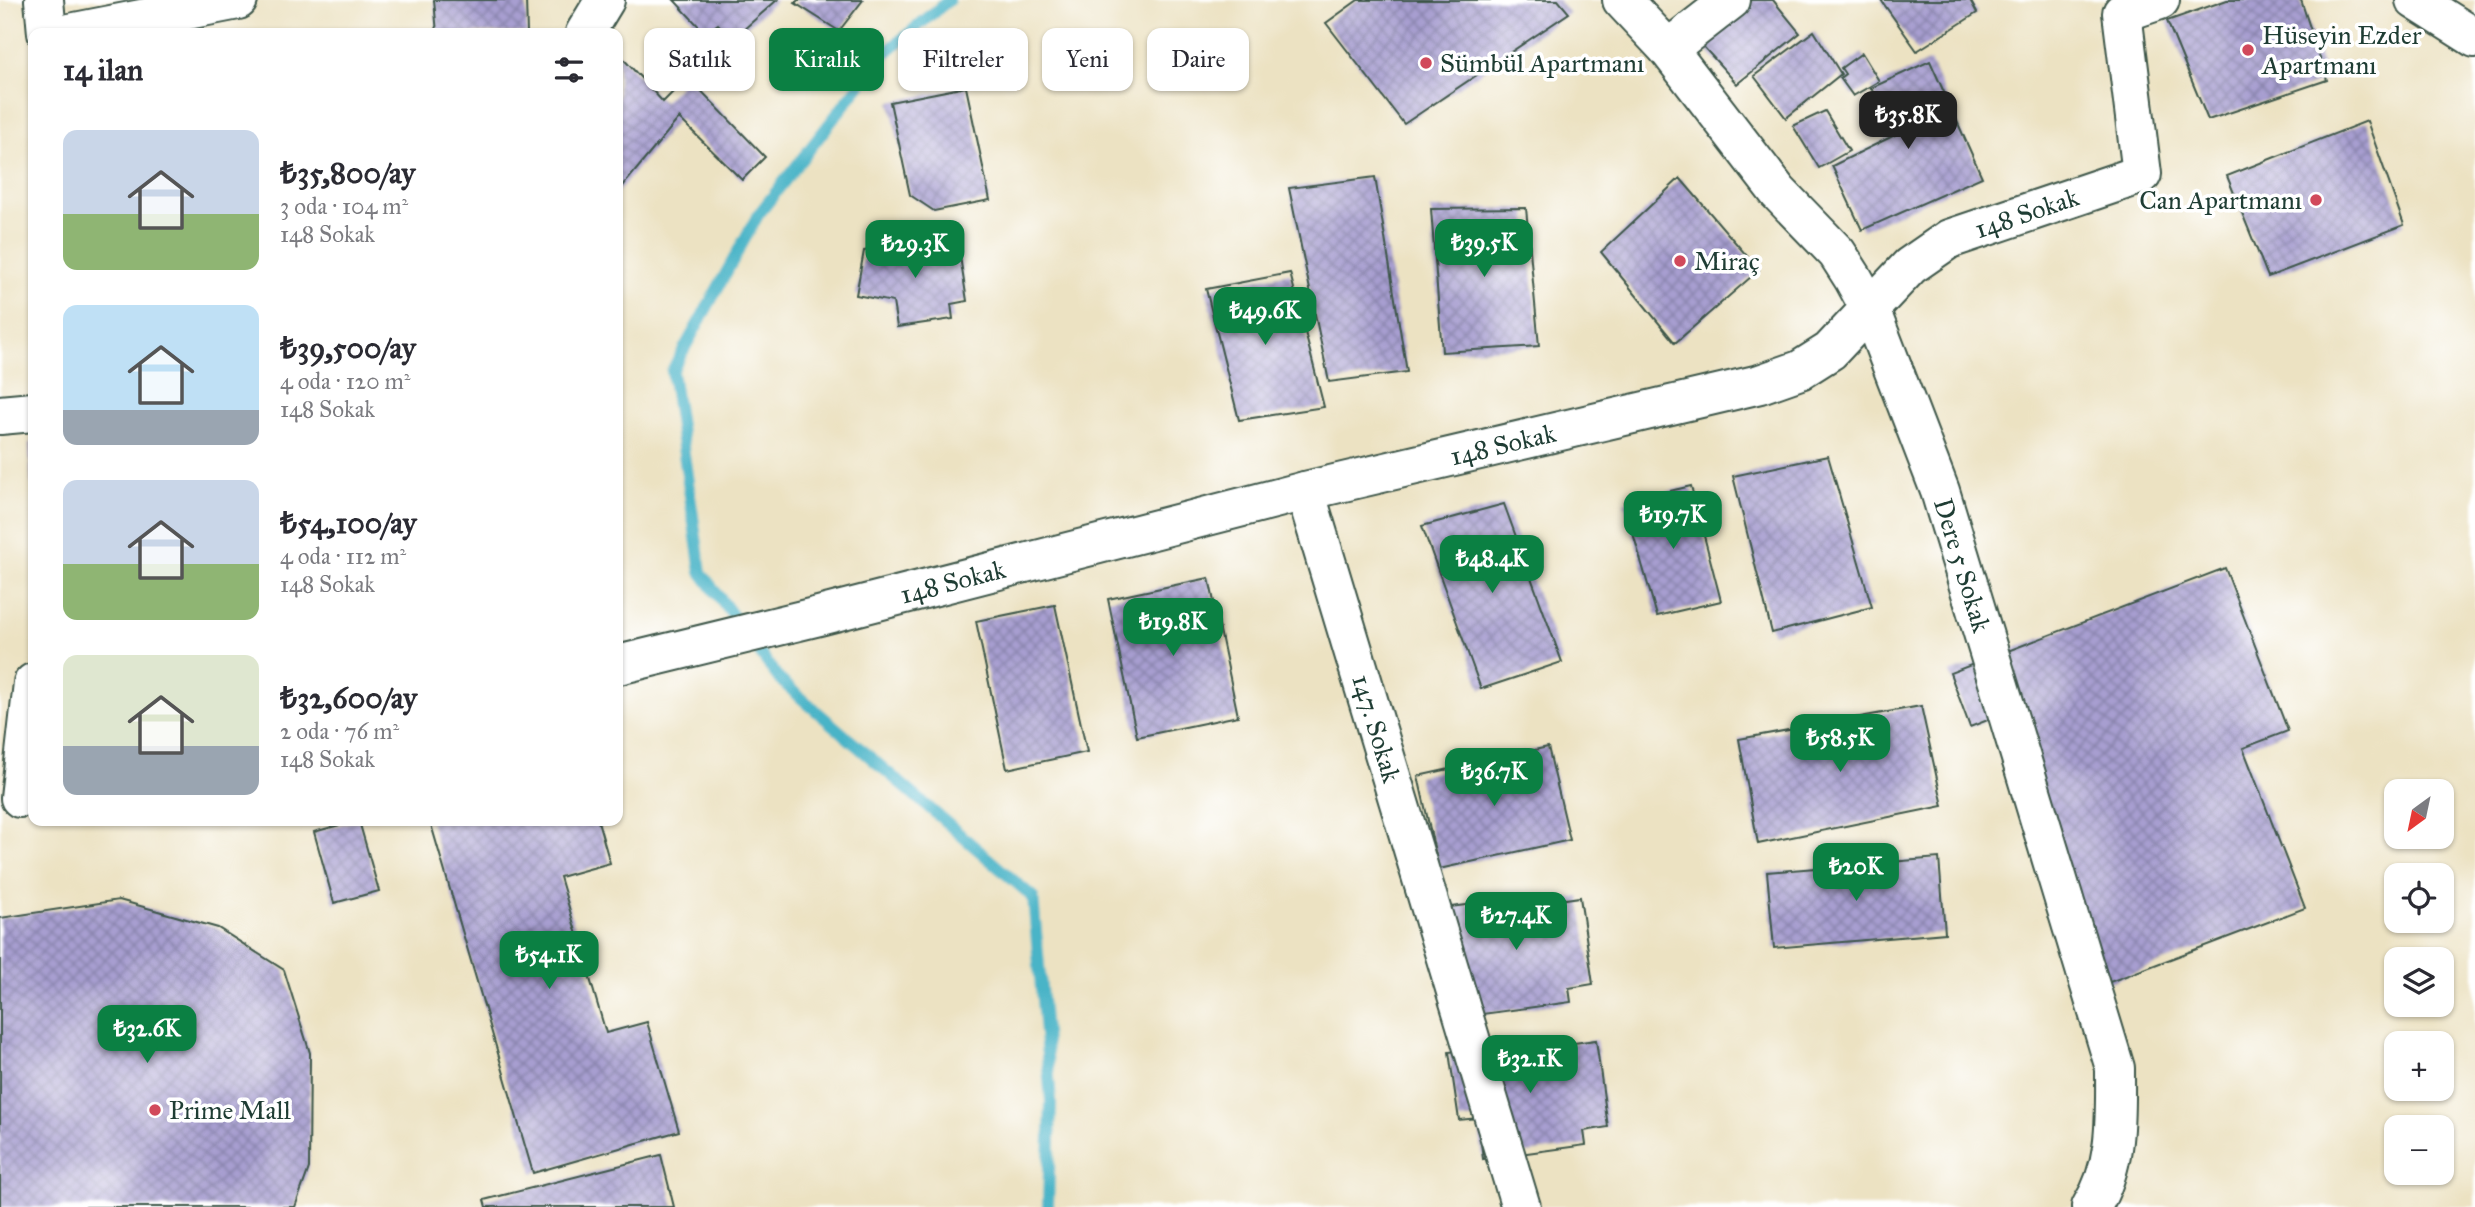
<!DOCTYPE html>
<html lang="tr">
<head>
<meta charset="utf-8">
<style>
	body { margin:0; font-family:"IM FELL Great Primer",serif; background:#f2f2f3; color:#2b2b33; height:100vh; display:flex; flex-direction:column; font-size:26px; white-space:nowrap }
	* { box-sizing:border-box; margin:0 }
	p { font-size:23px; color:#7c7c81 }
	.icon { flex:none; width:38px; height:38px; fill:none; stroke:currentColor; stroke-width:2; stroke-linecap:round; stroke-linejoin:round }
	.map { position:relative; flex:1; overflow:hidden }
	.side { position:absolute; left:28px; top:28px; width:595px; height:798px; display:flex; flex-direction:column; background:#fff; border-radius:14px; box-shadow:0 2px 5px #0004 }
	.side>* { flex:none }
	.top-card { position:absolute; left:644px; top:28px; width:665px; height:63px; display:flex; gap:14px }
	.needle { width:46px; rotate:213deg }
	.controls { position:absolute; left:2384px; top:779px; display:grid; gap:14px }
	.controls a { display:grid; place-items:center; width:70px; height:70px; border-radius:14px; background:#fff; box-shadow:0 2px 5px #0004; font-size:35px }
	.price { position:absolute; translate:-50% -60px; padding:0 16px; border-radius:14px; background:#0b8043; color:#fff; font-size:23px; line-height:46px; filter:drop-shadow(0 2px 4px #0008) }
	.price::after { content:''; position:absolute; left:50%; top:42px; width:21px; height:16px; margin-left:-10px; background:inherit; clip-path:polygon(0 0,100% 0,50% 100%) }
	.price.on { background:#222; color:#fff }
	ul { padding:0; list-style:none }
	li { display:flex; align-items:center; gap:21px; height:175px; padding:0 35px }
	li span { display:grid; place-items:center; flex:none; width:196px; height:140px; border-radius:14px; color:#555 }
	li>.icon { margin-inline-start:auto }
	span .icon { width:84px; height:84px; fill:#fffc; stroke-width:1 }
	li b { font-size:30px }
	h2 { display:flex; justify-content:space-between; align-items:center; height:84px; padding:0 35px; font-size:30px }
	.tag { padding:0 24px; border-radius:14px; background:#fff; box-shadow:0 2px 5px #0004; font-size:24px; line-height:63px }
	.tag.on { background:#0b8043; color:#fff }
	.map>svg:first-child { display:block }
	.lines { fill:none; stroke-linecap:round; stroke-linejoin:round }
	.stream { stroke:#4ab4c7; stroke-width:12 }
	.building { fill:url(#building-cross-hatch) }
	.street-casing { stroke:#3e5649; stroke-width:42 }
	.street { stroke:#fff; stroke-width:38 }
	.poi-dot { fill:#d1495b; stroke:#fff; stroke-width:2.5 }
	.labels { text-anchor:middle; stroke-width:7; stroke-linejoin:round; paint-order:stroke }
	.poi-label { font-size:26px; fill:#1f3d34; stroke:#fff; text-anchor:start }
	.street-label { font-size:26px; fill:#1f3d34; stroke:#fff }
</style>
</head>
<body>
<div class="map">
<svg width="2475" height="1207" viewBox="0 0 2475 1207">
	<defs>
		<pattern id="building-cross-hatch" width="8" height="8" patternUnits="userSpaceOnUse" patternTransform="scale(1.75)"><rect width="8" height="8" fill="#a79ed0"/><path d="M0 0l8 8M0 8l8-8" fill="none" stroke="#8782aa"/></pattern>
	</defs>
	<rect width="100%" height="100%" fill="#fff"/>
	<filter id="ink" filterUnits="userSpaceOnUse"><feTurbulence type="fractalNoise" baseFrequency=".0143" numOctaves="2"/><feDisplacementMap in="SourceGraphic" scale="14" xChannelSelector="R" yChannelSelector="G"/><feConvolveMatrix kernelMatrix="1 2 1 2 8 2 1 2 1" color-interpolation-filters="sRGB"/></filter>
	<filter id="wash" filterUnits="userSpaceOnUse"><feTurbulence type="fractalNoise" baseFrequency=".00686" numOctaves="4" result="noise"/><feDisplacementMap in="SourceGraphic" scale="28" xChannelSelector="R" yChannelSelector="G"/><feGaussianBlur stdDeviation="1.57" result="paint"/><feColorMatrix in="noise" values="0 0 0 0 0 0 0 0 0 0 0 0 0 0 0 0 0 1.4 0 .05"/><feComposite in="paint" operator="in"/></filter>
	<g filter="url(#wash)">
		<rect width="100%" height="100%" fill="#ece2c2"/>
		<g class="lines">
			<!-- stream -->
			<path class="stream" d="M949,0L884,54L758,215L672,371L701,572L779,679L1033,897L1051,1101L1048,1207"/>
		</g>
		<g id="blocks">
			<!-- building -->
			<path class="building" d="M434,0H526L527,33H437Z
				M674,0H777L733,39L718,24L705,33Z
				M798,0H863L839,31L795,3Z
				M1358,0H1558L1569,13L1404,124L1326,23Z
				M1752,0H1773L1800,33L1737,84L1700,43Z
				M1881,0H1970L1977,13L1917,51Z
				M2227,0H2301L2327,80L2208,120L2167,21Z
				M1814,31L1841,74L1786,118L1754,76Z
				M618,53L663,102L688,77L765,157L742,180L679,118L618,192Z
				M1862,53L1879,81L1853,96L1840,78L1845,74L1841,68Z
				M1930,61L1982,177L1862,230L1832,166L1895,135L1871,88Z
				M966,87L990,200L934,211L910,195L890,102Z
				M1825,111L1849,151L1819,168L1793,126Z
				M2367,121L2404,225L2268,277L2227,176Z
				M1375,177L1407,372L1329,382L1289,188Z
				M1680,178L1759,270L1675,343L1601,252Z
				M1526,208L1539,346L1442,352L1431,209Z
				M957,237L967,301L951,304L953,319L897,327L893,302L856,295L864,251Z
				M1290,273L1324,407L1239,420L1206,289Z
				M29,443H33V484H31Z
				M1828,456L1872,607L1772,633L1733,476Z
				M1691,486L1721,601L1657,616L1624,502Z
				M1504,504L1562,662L1481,689L1422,526Z
				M2225,568L2288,731L2243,748L2305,908L2102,985L1998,716L1970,727L1950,673Z
				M1209,578L1238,716L1137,737L1108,599Z
				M1055,605L1087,752L1007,769L976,621Z
				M1921,706L1943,806L1758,844L1739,739Z
				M1548,747L1570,840L1439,869L1418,776Z
				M354,821H359L379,891L334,903L314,832Z
				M430,821H598L610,863L560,877L606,1033L647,1022L679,1131L533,1173Z
				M1939,858L1945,933L1774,948L1767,872Z
				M1545,895L1552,901L1580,897L1593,984L1569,988L1571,1002L1468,1016L1434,909Z
				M119,900L218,928L284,970L310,1053L309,1168L295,1207H0V918Z
				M1560,1037L1567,1044L1596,1040L1608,1127L1584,1131L1586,1145L1483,1159L1478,1118L1459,1120L1449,1052Z
				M661,1155L674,1207H486L484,1200Z"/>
		</g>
	</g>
	<g filter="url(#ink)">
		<use href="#blocks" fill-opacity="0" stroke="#3e5649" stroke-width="2"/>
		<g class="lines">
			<defs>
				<g id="street">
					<path d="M44,0L47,33"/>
					<path id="s1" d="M1622,0L1668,49L1778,192L1837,253L1853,278L1870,309L1940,491L2115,1068C2115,1114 2118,1166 2091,1207"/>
					<path d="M2415,0L2475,38"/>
					<path d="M70,33L238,0"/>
					<path d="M585,33L605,0"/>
					<path d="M1668,49L1731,0"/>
					<path d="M0,415L33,412"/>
					<path id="s2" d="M1305,491L1521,1207"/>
					<path id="s3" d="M618,665L819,616L1305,491L1760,384L1800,370L1830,351L1910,266L1949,239L2142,174L2122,13L2160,0"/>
					<path d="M20,798L33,683"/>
				</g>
			</defs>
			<!-- street casing -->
			<use href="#street" class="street-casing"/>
			<!-- street -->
			<use href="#street" class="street"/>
		</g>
	</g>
	<!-- markers -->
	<g class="poi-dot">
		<circle cx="2248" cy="50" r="7"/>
		<circle cx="1426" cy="63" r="7"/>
		<circle cx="2316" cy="200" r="7"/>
		<circle cx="1680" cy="261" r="7"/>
		<circle cx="155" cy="1110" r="7"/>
	</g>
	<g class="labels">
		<!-- poi labels -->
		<g class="poi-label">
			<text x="2262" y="44">Hüseyin Ezder<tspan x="2262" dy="30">Apartmanı</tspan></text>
			<text x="1440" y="72">Sümbül Apartmanı</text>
			<text x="2302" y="209" text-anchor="end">Can Apartmanı</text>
			<text x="1694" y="270">Miraç</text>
			<text x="169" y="1119">Prime Mall</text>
		</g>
		<!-- street labels -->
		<g class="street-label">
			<text dy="9" stroke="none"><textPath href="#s3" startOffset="1500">148 Sokak</textPath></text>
			<text dy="9" stroke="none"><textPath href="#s3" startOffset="912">148 Sokak</textPath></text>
			<text dy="9" stroke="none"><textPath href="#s1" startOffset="670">Dere 5 Sokak</textPath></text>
			<text dy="9" stroke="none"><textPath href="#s3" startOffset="345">148 Sokak</textPath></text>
			<text dy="9" stroke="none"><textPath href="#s2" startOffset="248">147. Sokak</textPath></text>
		</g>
	</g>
</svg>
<div class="controls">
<a><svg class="needle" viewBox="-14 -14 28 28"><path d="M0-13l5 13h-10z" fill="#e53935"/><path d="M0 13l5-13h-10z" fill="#7c7c81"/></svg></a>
<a><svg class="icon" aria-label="locate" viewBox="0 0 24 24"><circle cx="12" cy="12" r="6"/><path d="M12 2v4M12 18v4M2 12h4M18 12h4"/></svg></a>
<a><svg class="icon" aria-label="layers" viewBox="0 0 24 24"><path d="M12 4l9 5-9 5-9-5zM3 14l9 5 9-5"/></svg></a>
<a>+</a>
<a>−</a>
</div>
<b class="price on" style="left:1908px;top:151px">₺35.8K</b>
<b class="price" style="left:1484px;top:279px">₺39.5K</b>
<b class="price" style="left:915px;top:280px">₺29.3K</b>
<b class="price" style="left:1265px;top:347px">₺49.6K</b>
<b class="price" style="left:1673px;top:551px">₺19.7K</b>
<b class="price" style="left:1492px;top:595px">₺48.4K</b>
<b class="price" style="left:1173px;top:658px">₺19.8K</b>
<b class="price" style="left:1840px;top:774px">₺58.5K</b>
<b class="price" style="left:1494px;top:808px">₺36.7K</b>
<b class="price" style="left:1856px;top:903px">₺20K</b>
<b class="price" style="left:1516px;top:952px">₺27.4K</b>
<b class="price" style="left:549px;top:991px">₺54.1K</b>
<b class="price" style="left:147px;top:1065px">₺32.6K</b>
<b class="price" style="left:1530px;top:1095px">₺32.1K</b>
<div class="top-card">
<a class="tag">Satılık</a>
<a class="tag on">Kiralık</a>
<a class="tag">Filtreler</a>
<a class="tag">Yeni</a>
<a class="tag">Daire</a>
</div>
<section class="side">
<h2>14 ilan<svg class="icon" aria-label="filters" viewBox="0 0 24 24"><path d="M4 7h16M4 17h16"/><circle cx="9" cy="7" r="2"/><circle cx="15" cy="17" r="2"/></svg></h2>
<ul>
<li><span style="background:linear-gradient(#c9d6e8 60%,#8fb573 0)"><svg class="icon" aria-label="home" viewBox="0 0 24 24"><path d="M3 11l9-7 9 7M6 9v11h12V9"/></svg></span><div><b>₺35,800/ay</b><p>3 oda · 104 m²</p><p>148 Sokak</p></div></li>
<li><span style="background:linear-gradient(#bfe0f5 75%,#9aa5b1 0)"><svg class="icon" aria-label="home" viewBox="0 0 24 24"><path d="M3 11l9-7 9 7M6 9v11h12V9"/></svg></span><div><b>₺39,500/ay</b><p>4 oda · 120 m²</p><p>148 Sokak</p></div></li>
<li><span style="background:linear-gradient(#c9d6e8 60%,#8fb573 0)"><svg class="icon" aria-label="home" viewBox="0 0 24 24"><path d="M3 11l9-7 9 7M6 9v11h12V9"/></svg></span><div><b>₺54,100/ay</b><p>4 oda · 112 m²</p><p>148 Sokak</p></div></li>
<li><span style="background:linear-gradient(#dfe7d0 65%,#9aa5b1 0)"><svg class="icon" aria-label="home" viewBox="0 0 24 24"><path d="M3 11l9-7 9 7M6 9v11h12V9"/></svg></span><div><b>₺32,600/ay</b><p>2 oda · 76 m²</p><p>148 Sokak</p></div></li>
</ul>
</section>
</div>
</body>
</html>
